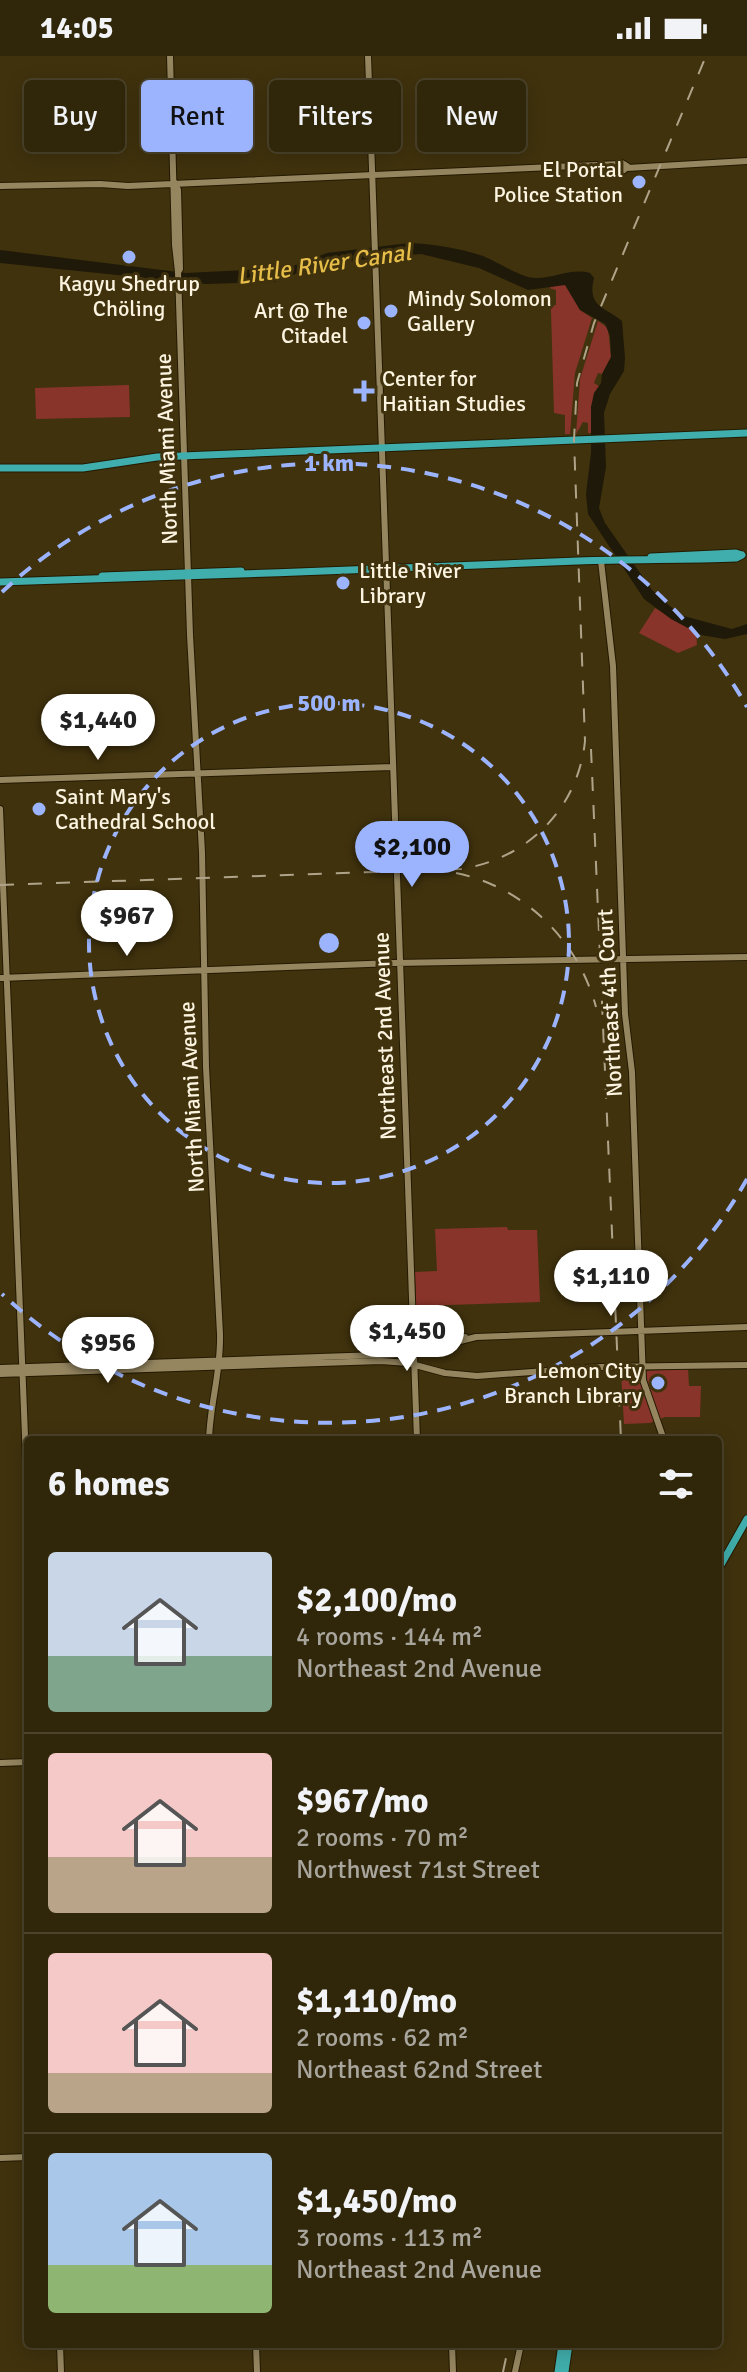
<!DOCTYPE html>
<html lang="en">
<head>
<meta charset="utf-8">
<style>
	body { margin:0; font-family:Signika,sans-serif; background:#382e13; color:#f1f3f6; height:100vh; display:flex; flex-direction:column; font-size:30px; white-space:nowrap }
	* { box-sizing:border-box; margin:0 }
	p { font-size:26px; color:#a8a59c }
	.icon { flex:none; width:44px; height:44px; fill:none; stroke:currentColor; stroke-width:2; stroke-linecap:round; stroke-linejoin:round }
	.map { position:relative; flex:1; overflow:hidden }
	.details { position:absolute; left:24px; top:1380px; width:698px; height:912px; display:flex; flex-direction:column; background:#30260a; border-radius:8px; box-shadow:0 4px 20px #0003,0 0 0 2px #4b432b }
	.details>* { flex:none }
	.banner { position:absolute; left:24px; top:24px; width:700px; height:72px; display:flex; gap:16px }
	.price { position:absolute; translate:-50% -68px; padding:0 18px; border-radius:28px; background:#fff; color:#222; font-size:26px; line-height:52px; filter:drop-shadow(0 2px 4px #0008) }
	.price::after { content:''; position:absolute; left:50%; top:48px; width:24px; height:18px; margin-left:-12px; background:inherit; clip-path:polygon(0 0,100% 0,50% 100%) }
	.price.current { background:#9bb4fd; color:#111 }
	ul { padding:0; list-style:none }
	li { display:flex; align-items:center; gap:24px; height:200px; padding:0 24px }
	li+li { border-top:2px solid #4b432b }
	li span { display:grid; place-items:center; flex:none; width:224px; height:160px; border-radius:8px; color:#555 }
	li>.icon { margin-inline-start:auto }
	span .icon { width:96px; height:96px; fill:#fffc; stroke-width:1 }
	li b { font-size:34px }
	h2 { display:flex; justify-content:space-between; align-items:center; height:96px; padding:0 24px; font-size:34px }
	.tag { padding:0 28px; border-radius:8px; background:#30260a; box-shadow:0 4px 20px #0003,0 0 0 2px #4b432b; font-size:28px; line-height:72px }
	.tag.current { background:#9bb4fd; color:#111 }
	.status { display:flex; justify-content:space-between; align-items:center; height:56px; padding:0 40px; background:#30260a; direction:ltr }
	.status svg { height:22px; fill:currentColor }
	.map>svg:first-child { display:block }
	.green { fill:#88342a }
	.water { fill:#1f1909 }
	.lines { fill:none; stroke-linecap:round; stroke-linejoin:round }
	.secondary-casing { stroke:#241a01; stroke-width:8 }
	.primary-casing { stroke:#241a01; stroke-width:9 }
	.secondary { stroke:#958660; stroke-width:6 }
	.primary { stroke:#40aeac; stroke-width:7 }
	.rail { stroke:#afa48a; stroke-width:2; stroke-dasharray:14 14; stroke-linecap:butt }
	.ring { fill:none; stroke:#9bb4fd; stroke-width:4; stroke-dasharray:14 10 }
	.poi-dot { fill:#9bb4fd; stroke:#40320d; stroke-width:3 }
	.labels { text-anchor:middle; stroke-width:6; stroke-linejoin:round; paint-order:stroke }
	.poi-label { font-size:22px; fill:#fcf4e0; stroke:#40320d; text-anchor:start }
	.street-label { font-size:22px; fill:#fcf4e0; stroke:#40320d }
	.water-label { font-size:24px; font-style:italic; fill:#e6bd49; stroke:#40320d }
	.centre { fill:#9bb4fd; stroke:#40320d; stroke-width:4 }
	.ring-label { font-size:24px; text-anchor:middle; font-weight:bold; fill:#9bb4fd; stroke:#40320d; stroke-width:6; stroke-linejoin:round; paint-order:stroke }
</style>
</head>
<body>
<div class="status"><b>14:05</b><svg viewBox="0 0 49 12"><path d="M0 12V9h3v3zM5 12V6h3v6zM10 12V3h3v9zM15 12V0h3v12zM26 1h20v11H26zM47 4h2v5h-2z"/></svg></div>
<div class="map">
<svg width="747" height="2316" viewBox="0 0 747 2316">
	<rect width="100%" height="100%" fill="#40320d"/>
	<!-- green -->
	<path class="green" d="M559,228H565L580,254L592,262L575,317L570,378H565V359L554,357L551,255V250L556,249V234L549,232Z
		M598,265L608,272L611,301L602,318L598,317L594,327L599,330L591,351V377H588V367L583,366L576,378L580,323Z
		M129,329L130,361L36,363L35,332Z
		M655,552L696,576L697,589L678,597L639,577Z
		M507,1171L508,1174H537L540,1246L416,1250L415,1216L437,1215L435,1173Z
		M688,1313L689,1330H701L700,1361H665L650,1367L624,1368L621,1316Z"/>
	<!-- water -->
	<path class="water" d="M409,187C434,188 459,192 483,200C498,206 513,217 528,221C549,226 568,211 590,217L594,222C587,251 604,250 622,265L625,302L624,315L610,338L604,357L606,411L599,452L605,467L652,534L680,559L732,573L747,568V578L725,583L701,579L671,563L644,543L588,458L586,438L591,397V351L594,337L601,327L602,318L611,301L610,280L605,268L580,254L565,229L528,234L479,212L421,198L319,208L276,226L205,228L0,207V194L186,217L288,212L327,197Z"/>
	<g class="lines">
		<defs>
			<path id="secondary" d="M170,0L175,189L178,216L190,579L202,796L206,1011L220,1278C221,1317 210,1347 209,1384
				M368,0L417,1384
				M622,107L627,110L624,114L619,111Z
				M627,112L747,105
				M175,127L178,134L180,213L178,216
				M0,130L100,128L128,130L620,108
				M601,505L613,610L625,958L632,1016L643,1324L664,1384
				M0,724L392,711
				M0,753L28,1455
				M0,922L395,907L747,901
				M412,1282L465,1281
				M0,1312L408,1298L476,1281L747,1271
				M0,1318L381,1305L408,1307L445,1317L477,1320L601,1311L747,1309
				M0,1707L28,1706
				M0,2102L28,2101
				M60,2288L61,2316
				M256,2288L257,2316
				M452,2288L453,2316
				M515,2316L521,2288"/>
			<path id="primary" d="M0,412H83L157,401L747,377
				M651,501L736,497L742,499
				M102,520L241,515
				M0,526C193,520 385,513 578,505C631,503 683,504 736,502L742,499
				M718,1514L747,1463
				M558,2316L562,2288
				M565,2316L569,2288"/>
		</defs>
		<!-- secondary casing -->
		<use href="#secondary" class="secondary-casing"/>
		<!-- primary casing -->
		<use href="#primary" class="primary-casing"/>
		<!-- secondary -->
		<use href="#secondary" class="secondary"/>
		<!-- primary -->
		<use href="#primary" class="primary"/>
		<!-- rail -->
		<path class="rail" d="M591,693L621,1384
			M456,817C524,831 578,884 596,951
			M0,829L461,813C527,803 578,753 585,685L574,384L577,327L594,267L706,0
			M503,2316L509,2288"/>
	</g>
	<!-- distance rings -->
	<g class="ring">
		<circle cx="329" cy="887" r="240"/>
		<path d="M747 1123A480 480 0 0 1 2 1238M2 536A480 480 0 0 1 747 651"/>
	</g>
	<!-- markers -->
	<g class="poi-dot">
		<circle cx="639" cy="126" r="8"/>
		<circle cx="129" cy="201" r="8"/>
		<circle cx="391" cy="255" r="8"/>
		<circle cx="364" cy="267" r="8"/>
		<path d="M360 323h8v8h8v8h-8v8h-8v-8h-8v-8h8z"/>
		<circle cx="343" cy="527" r="8"/>
		<circle cx="39" cy="753" r="8"/>
		<circle cx="658" cy="1327" r="8"/>
	</g>
	<g class="labels">
		<!-- poi labels -->
		<g class="poi-label">
			<text x="623" y="121" text-anchor="end">El Portal<tspan x="623" dy="25">Police Station</tspan></text>
			<text x="129" y="235" text-anchor="middle">Kagyu Shedrup<tspan x="129" dy="25">Chöling</tspan></text>
			<text x="407" y="250">Mindy Solomon<tspan x="407" dy="25">Gallery</tspan></text>
			<text x="348" y="262" text-anchor="end">Art @ The<tspan x="348" dy="25">Citadel</tspan></text>
			<text x="382" y="330">Center for<tspan x="382" dy="25">Haitian Studies</tspan></text>
			<text x="359" y="522">Little River<tspan x="359" dy="25">Library</tspan></text>
			<text x="55" y="748">Saint Mary's<tspan x="55" dy="25">Cathedral School</tspan></text>
			<text x="642" y="1322" text-anchor="end">Lemon City<tspan x="642" dy="25">Branch Library</tspan></text>
		</g>
		<!-- street labels -->
		<g class="street-label">
			<text transform="translate(166 393) rotate(-92)" y="8">North Miami Avenue</text>
			<text transform="translate(609 947) rotate(-93)" y="8">Northeast 4th Court</text>
			<text transform="translate(384 980) rotate(-92)" y="8">Northeast 2nd Avenue</text>
			<text transform="translate(191 1041) rotate(-93)" y="8">North Miami Avenue</text>
		</g>
		<!-- water labels -->
		<g class="water-label">
			<text transform="translate(324 208) rotate(-8)" y="8">Little River Canal</text>
		</g>
	</g>
	<circle cx="329" cy="887" r="12" class="centre"/>
	<g class="ring-label">
		<text x="329" y="415">1 km</text>
		<text x="329" y="655">500 m</text>
	</g>
</svg>
<b class="price" style="left:98px;top:706px">$1,440</b>
<b class="price current" style="left:412px;top:833px">$2,100</b>
<b class="price" style="left:127px;top:902px">$967</b>
<b class="price" style="left:611px;top:1262px">$1,110</b>
<b class="price" style="left:407px;top:1317px">$1,450</b>
<b class="price" style="left:108px;top:1329px">$956</b>
<div class="banner">
<a class="tag">Buy</a>
<a class="tag current">Rent</a>
<a class="tag">Filters</a>
<a class="tag">New</a>
</div>
<section class="details">
<h2>6 homes<svg class="icon" aria-label="filters" viewBox="0 0 24 24"><path d="M4 7h16M4 17h16"/><circle cx="9" cy="7" r="2"/><circle cx="15" cy="17" r="2"/></svg></h2>
<ul>
<li><span style="background:linear-gradient(#c9d6e8 65%,#7fa58c 0)"><svg class="icon" aria-label="home" viewBox="0 0 24 24"><path d="M3 11l9-7 9 7M6 9v11h12V9"/></svg></span><div><b>$2,100/mo</b><p>4 rooms · 144 m²</p><p>Northeast 2nd Avenue</p></div></li>
<li><span style="background:linear-gradient(#f6c9c9 65%,#b9a48a 0)"><svg class="icon" aria-label="home" viewBox="0 0 24 24"><path d="M3 11l9-7 9 7M6 9v11h12V9"/></svg></span><div><b>$967/mo</b><p>2 rooms · 70 m²</p><p>Northwest 71st Street</p></div></li>
<li><span style="background:linear-gradient(#f6c9c9 75%,#b9a48a 0)"><svg class="icon" aria-label="home" viewBox="0 0 24 24"><path d="M3 11l9-7 9 7M6 9v11h12V9"/></svg></span><div><b>$1,110/mo</b><p>2 rooms · 62 m²</p><p>Northeast 62nd Street</p></div></li>
<li><span style="background:linear-gradient(#a9c7e8 70%,#8fb573 0)"><svg class="icon" aria-label="home" viewBox="0 0 24 24"><path d="M3 11l9-7 9 7M6 9v11h12V9"/></svg></span><div><b>$1,450/mo</b><p>3 rooms · 113 m²</p><p>Northeast 2nd Avenue</p></div></li>
</ul>
</section>
</div>
</body>
</html>
